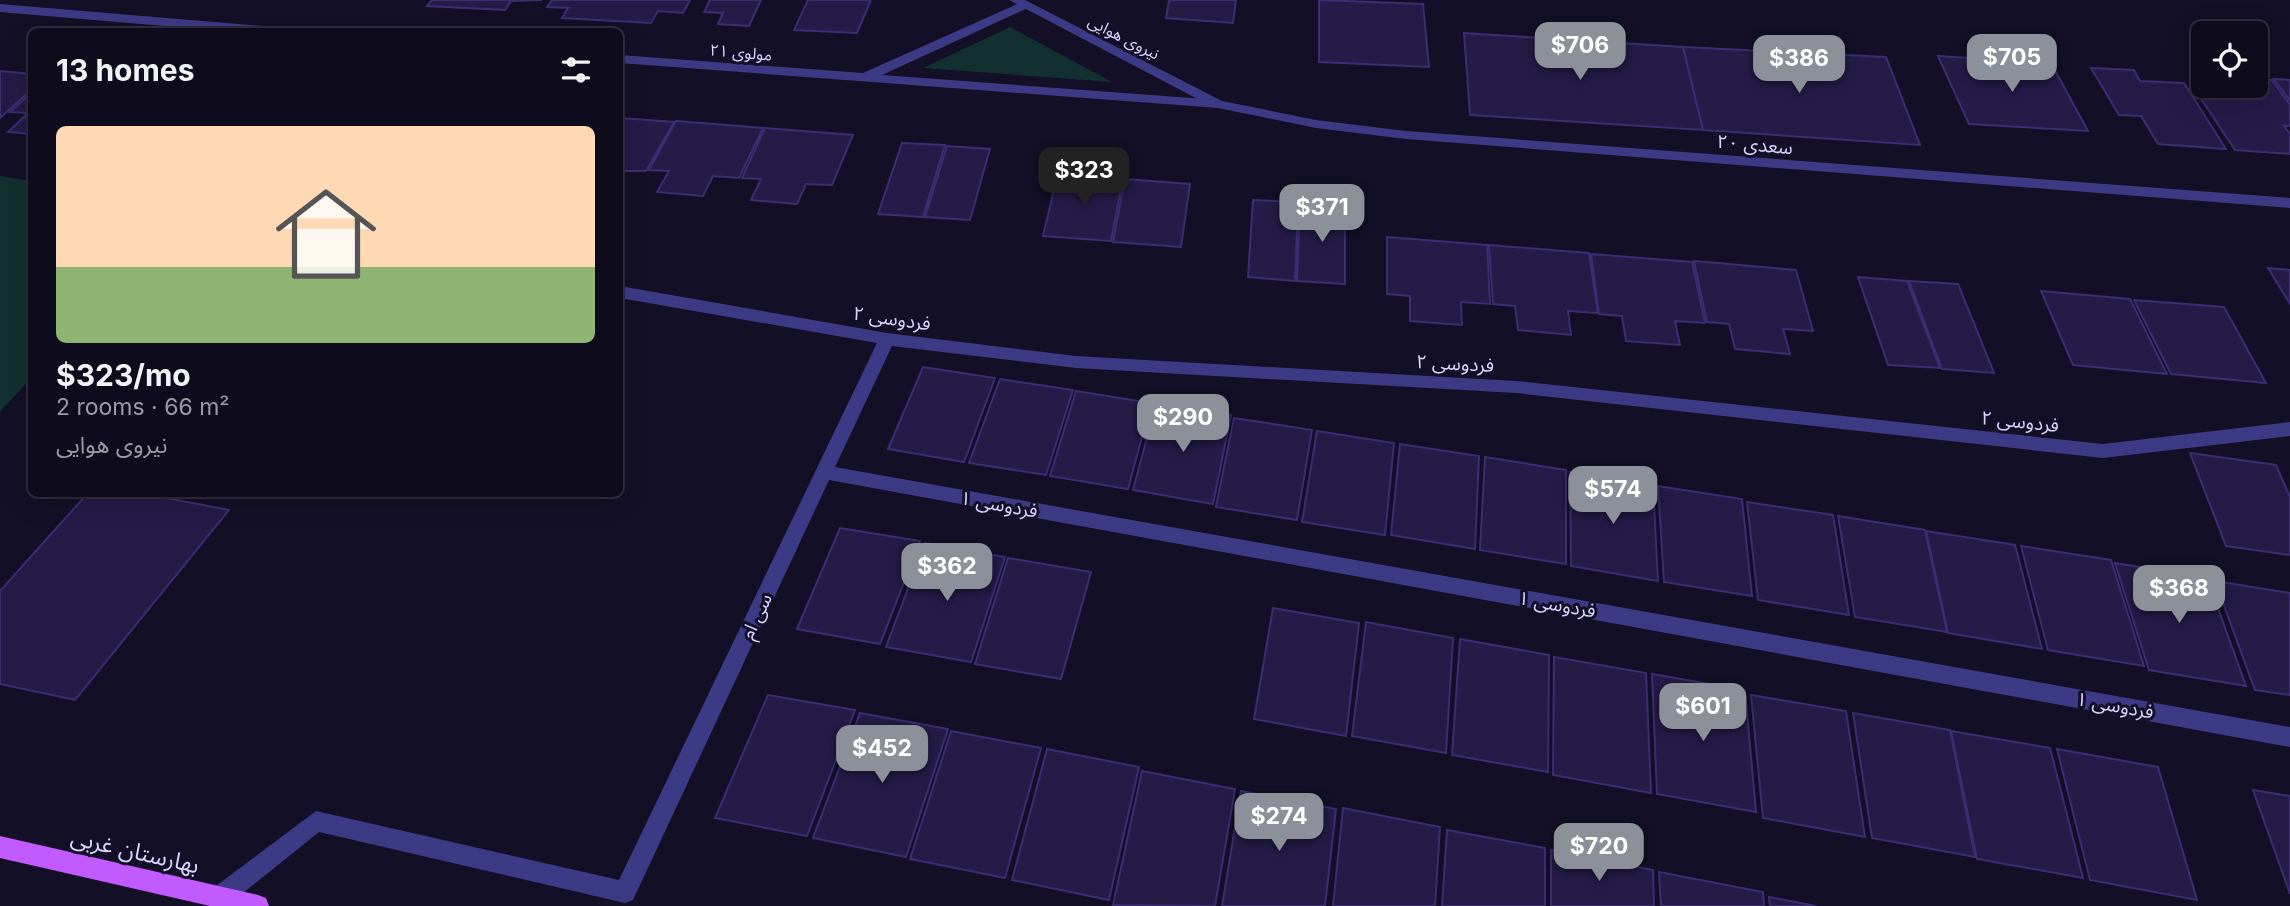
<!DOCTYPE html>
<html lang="en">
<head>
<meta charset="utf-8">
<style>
	body { margin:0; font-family:Inter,"Noto Sans Arabic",sans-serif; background:#171425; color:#f1f3f6; height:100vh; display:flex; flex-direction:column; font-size:26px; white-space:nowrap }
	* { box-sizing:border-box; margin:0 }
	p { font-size:23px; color:#9b9ba3 }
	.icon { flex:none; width:38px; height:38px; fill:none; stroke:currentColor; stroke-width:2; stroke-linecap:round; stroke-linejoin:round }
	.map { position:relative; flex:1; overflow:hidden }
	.details { position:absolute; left:28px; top:28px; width:595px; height:469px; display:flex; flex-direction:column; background:#0e0b1c; border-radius:10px; box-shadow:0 7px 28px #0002,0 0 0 2px #2e2b3b }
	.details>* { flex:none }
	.tools { position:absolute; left:2191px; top:21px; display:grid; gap:14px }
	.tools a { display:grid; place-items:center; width:77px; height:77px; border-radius:10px; background:#0e0b1c; box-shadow:0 7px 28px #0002,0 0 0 2px #2e2b3b; font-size:35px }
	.price { position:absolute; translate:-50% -60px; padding:0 16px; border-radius:14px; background:#8c9099; color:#fff; font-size:23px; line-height:46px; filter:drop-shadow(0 2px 4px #0008) }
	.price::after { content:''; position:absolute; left:50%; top:42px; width:21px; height:16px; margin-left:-10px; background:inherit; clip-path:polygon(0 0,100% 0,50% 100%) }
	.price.on { background:#222; color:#fff }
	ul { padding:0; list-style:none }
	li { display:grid; align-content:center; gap:14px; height:371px; padding:0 28px }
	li+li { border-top:2px solid #2e2b3b }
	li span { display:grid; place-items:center; height:217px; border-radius:10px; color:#555 }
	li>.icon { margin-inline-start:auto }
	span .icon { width:126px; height:126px; fill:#fffc; stroke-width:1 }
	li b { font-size:30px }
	h2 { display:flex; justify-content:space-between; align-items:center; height:84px; padding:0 28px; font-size:30px }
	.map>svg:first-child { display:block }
	.green { fill:#12302f }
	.building { fill:#241b47; stroke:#3b2d73; stroke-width:2 }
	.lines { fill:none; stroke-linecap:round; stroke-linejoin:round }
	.minor { fill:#3d3a85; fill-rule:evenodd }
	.tertiary { fill:#3d3a85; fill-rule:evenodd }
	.primary { fill:#c25bff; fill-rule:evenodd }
	.labels { text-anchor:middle; stroke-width:6; stroke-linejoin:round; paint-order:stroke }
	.far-street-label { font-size:16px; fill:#d9d4ff; stroke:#130f26 }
	.street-label { font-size:19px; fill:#d9d4ff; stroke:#130f26 }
	.near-street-label { font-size:23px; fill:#d9d4ff; stroke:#130f26 }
</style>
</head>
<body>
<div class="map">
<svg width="2290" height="906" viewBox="0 0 2290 906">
	<rect width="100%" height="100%" fill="#130f26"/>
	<!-- green -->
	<path class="green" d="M1010,27L1112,82L923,68Z
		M0,176L31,181L32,377L0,412Z"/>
	<!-- building -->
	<path class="building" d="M432,0H542L511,1L505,10L427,6Z
		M552,0H690L683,13L658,11L651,23L562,18L568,8L547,7Z
		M710,0H761L749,26L718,24L723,13L704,12Z
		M808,0H871L857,33L794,30Z
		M1169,0H1236L1233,23L1166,18Z
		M1319,0L1423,4L1429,67L1319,62Z
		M1464,33L1683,47L1703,130L1470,115Z
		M1683,47L1886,57L1920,145L1703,130Z
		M1938,56L2051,63L2088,131L1969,124Z
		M2091,68L2134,70L2140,81L2184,83L2226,149L2158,144L2141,116L2119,115Z
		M0,71L32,74V89L0,118Z
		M2256,79L2272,80L2290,105V126H2284L2290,134V154L2235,150L2192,85L2256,86Z
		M2274,79L2290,80V101Z
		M32,92V134L8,132L28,113L10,112Z
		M620,118L674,122L646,171H620Z
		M676,121L763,128L739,178L713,176L703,196L657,192L669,171L649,170Z
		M765,128L853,135L832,185L806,184L797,204L751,200L761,179L742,178Z
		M902,143L945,145L923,217L878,214Z
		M947,146L990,149L970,220L925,217Z
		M1058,173L1123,178L1111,241L1043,236Z
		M1125,179L1190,184L1181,247L1113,242Z
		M1253,200L1298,202L1295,281L1248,277Z
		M1300,203L1345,206V284L1297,281Z
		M1387,237L1487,245L1490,304L1461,302L1462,325L1410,321V296L1387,294Z
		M1489,245L1589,253L1598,313L1568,311L1571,335L1518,330L1515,306L1493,304Z
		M1591,254L1692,262L1705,323L1675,321L1680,345L1626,341L1622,316L1599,314Z
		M1694,261L1796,270L1813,331L1783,329L1790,354L1735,349L1729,324L1707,322Z
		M2268,268L2290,270V304Z
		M1858,277L1907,281L1940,368L1888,365Z
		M1909,281L1958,284L1994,373L1942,369Z
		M2041,291L2130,299L2167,374L2073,365Z
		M2134,300L2224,307L2266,383L2171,374Z
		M923,367L995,378L964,462L888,449Z
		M1000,379L1073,390L1046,475L969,463Z
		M1076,391L1151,403L1128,489L1050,476Z
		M1156,404L1231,415L1213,504L1133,490Z
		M1234,418L1312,430L1297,520L1216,507Z
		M1317,431L1394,443L1385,535L1302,522Z
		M1400,444L1479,456L1475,549L1391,535Z
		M2190,453L2276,465L2290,497V555L2226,546Z
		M1485,457L1566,470V564L1480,550Z
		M1570,472L1653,484L1658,581L1571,566Z
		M1658,486L1742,499L1752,596L1664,582Z
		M87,494H145L229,510L75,700L0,684V591Z
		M1747,502L1833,515L1849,615L1758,600Z
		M1838,516L1925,530L1947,632L1855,617Z
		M840,528L920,541L880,644L797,629Z
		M1926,531L2015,545L2042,649L1948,633Z
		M925,543L1005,557L971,662L886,647Z
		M2021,546L2111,560L2144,666L2048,650Z
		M1008,558L1091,572L1061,679L975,664Z
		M2115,563L2207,578L2246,686L2149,670Z
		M2215,581L2290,593V695L2255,690Z
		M1273,608L1359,623L1346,736L1254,719Z
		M1366,622L1453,638L1446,753L1352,736Z
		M1460,639L1549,655L1548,772L1452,755Z
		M1554,657L1646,673L1651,793L1553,775Z
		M1652,674L1745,690L1756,812L1657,794Z
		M768,695L855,710L807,836L715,818Z
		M1751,695L1846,711L1865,837L1763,818Z
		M860,713L948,729L906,857L813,838Z
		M1853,713L1950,730L1975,857L1872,838Z
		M951,731L1041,748L1005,878L910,859Z
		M1951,731L2050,748L2083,878L1977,859Z
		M1047,749L1139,767L1109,900L1012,880Z
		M2057,749L2158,767L2197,900L2090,880Z
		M1142,771L1235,789L1215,906L1113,905Z
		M2253,790L2290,796V894Z
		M1241,791L1336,809L1325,906H1222Z
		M1343,808L1440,827L1435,906H1333Z
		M1447,830L1545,848V906H1442Z
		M1551,850L1653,870L1654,906H1551Z
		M1659,872L1763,892L1764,906H1661Z
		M1769,897L1816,906H1770Z"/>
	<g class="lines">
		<!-- minor -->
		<path class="minor" d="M1024,1L1028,2V8L882,75L1218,100L1225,104L1218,108L620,63V55L863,73Z
			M0,4L287,28L293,32H235L0,12Z
			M620,286L887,333L1076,356L1516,381L2103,444L2290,422V436L2103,458L1516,393L1076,368L892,346L835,467L2290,727V747L829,480L633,900L625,903L319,832L228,905H212L209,897L212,889L316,811L619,880L877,343L620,298Z"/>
		<!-- tertiary -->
		<path class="tertiary" d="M1009,0H1025L1222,101L1316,120L1406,131L2290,198V208L1406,139L1316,128L1213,107Z"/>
		<!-- primary -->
		<path class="primary" d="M0,836L258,895L266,898L269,906H210L0,858Z"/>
	</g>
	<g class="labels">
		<!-- far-street labels -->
		<g class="far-street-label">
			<text transform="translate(1124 37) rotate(27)" y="6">نیروی هوایی</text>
			<text transform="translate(741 52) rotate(5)" y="6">مولوی ۲۱</text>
		</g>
		<!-- street labels -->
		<g class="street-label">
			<text transform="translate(1755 144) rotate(5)" y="7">سعدی ۲۰</text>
			<text transform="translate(892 318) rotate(8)" y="7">فردوسی ۲</text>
			<text transform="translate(1455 363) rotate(3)" y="7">فردوسی ۲</text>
			<text transform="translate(2020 421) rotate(6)" y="7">فردوسی ۲</text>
			<text transform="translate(999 504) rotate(10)" y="7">فردوسی ۱</text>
			<text transform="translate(1557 604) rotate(10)" y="7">فردوسی ۱</text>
			<text transform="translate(756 616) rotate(-65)" y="7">سی ام</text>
			<text transform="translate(2115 705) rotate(10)" y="7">فردوسی ۱</text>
		</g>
		<!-- near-street labels -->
		<g class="near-street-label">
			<text transform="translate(135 851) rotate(13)" y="8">بهارستان غربی</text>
		</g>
	</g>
</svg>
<div class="tools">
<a><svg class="icon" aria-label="locate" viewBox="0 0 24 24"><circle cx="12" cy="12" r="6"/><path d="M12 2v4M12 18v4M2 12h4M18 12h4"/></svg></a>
</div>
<b class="price" style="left:1580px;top:82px">$706</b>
<b class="price" style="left:2012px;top:94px">$705</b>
<b class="price" style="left:1799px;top:95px">$386</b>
<b class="price on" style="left:1084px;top:207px">$323</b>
<b class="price" style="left:1322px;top:244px">$371</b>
<b class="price" style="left:1183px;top:454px">$290</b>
<b class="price" style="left:1613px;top:526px">$574</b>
<b class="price" style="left:947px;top:603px">$362</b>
<b class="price" style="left:2179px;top:625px">$368</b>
<b class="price" style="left:1703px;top:743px">$601</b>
<b class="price" style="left:882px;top:785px">$452</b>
<b class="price" style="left:1279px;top:853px">$274</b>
<b class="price" style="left:1599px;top:883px">$720</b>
<section class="details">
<h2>13 homes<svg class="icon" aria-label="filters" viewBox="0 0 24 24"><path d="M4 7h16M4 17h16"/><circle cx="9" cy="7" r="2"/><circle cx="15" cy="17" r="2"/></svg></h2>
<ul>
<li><span style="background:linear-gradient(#ffd9b3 65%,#8fb573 0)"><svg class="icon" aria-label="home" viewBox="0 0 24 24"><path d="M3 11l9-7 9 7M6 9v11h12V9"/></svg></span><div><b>$323/mo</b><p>2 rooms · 66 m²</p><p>نیروی هوایی</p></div></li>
</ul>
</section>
</div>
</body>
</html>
